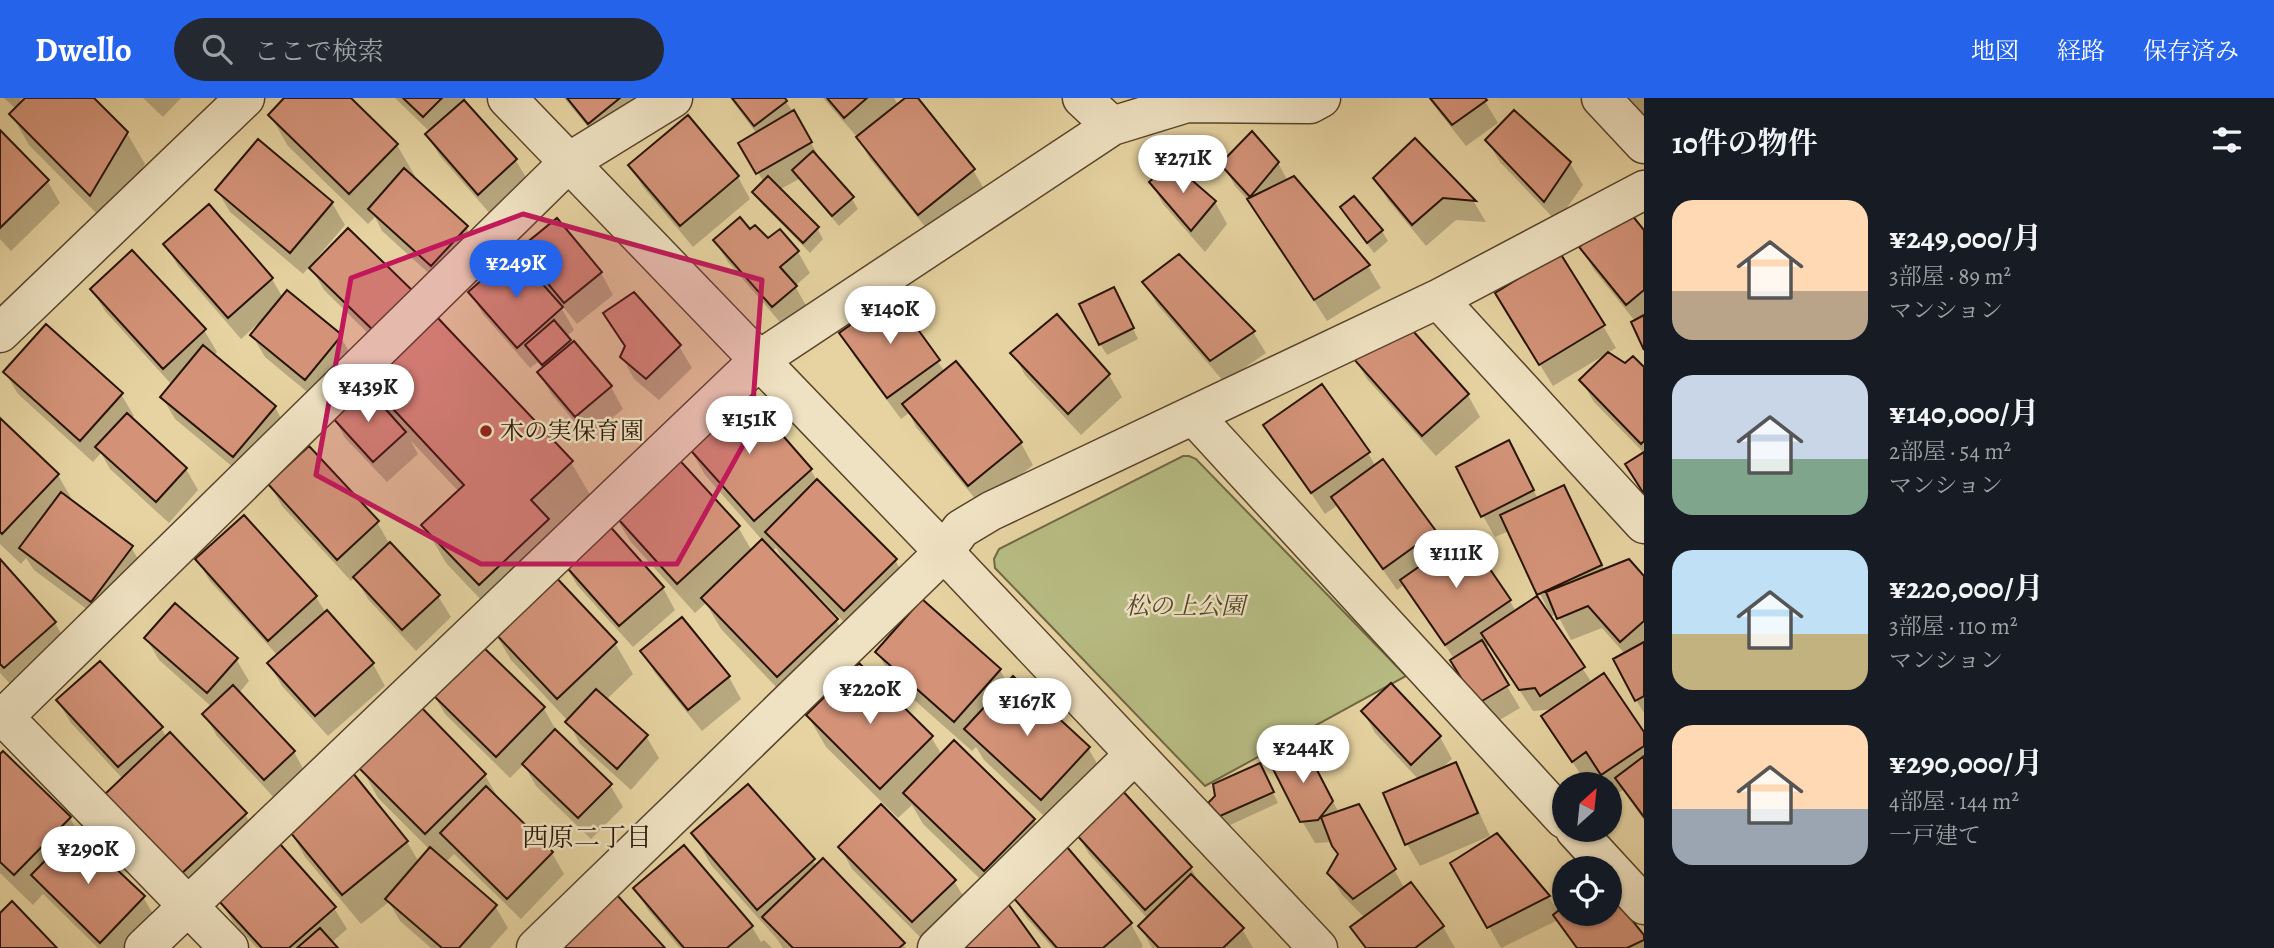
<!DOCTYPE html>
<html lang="ja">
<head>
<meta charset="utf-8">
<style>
	body { margin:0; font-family:Alegreya,"Noto Serif JP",serif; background:#242831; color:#f1f3f6; height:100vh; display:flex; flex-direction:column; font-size:26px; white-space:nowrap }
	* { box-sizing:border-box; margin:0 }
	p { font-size:23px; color:#9ea1a6 }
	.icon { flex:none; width:38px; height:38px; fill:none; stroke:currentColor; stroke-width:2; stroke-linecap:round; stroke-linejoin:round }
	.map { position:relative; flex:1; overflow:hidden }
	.drawer { display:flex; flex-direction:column; background:#171b24; width:630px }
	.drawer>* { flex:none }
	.needle { width:46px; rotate:27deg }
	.tools { position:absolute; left:1552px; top:674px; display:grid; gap:14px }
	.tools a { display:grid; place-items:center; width:70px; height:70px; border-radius:50%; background:#171b24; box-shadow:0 2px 5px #0004; font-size:35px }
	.price { position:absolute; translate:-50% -60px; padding:0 16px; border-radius:24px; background:#fff; color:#222; font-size:23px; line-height:46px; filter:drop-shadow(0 2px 4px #0008) }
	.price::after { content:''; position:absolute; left:50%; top:42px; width:21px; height:16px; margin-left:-10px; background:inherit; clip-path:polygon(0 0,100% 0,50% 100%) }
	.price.current { background:#2563eb; color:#fff }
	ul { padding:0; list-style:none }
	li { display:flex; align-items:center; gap:21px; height:175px; padding:0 28px }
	li span { display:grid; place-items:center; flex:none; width:196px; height:140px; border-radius:21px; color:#555 }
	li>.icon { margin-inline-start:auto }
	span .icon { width:84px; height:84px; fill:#fffc; stroke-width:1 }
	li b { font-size:30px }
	h2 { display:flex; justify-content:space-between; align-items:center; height:84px; padding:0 28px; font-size:30px }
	header { display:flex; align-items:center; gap:42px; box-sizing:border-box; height:98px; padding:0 35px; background:#2563eb; color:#fff }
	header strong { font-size:33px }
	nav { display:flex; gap:38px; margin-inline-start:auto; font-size:24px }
	.search { width:490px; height:63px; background:#242831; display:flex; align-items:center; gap:18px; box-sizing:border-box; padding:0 24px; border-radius:38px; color:#9ea1a6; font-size:26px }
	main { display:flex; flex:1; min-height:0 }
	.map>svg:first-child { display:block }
	.green { fill:#b7bc83; stroke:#706844; stroke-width:2 }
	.shadow { fill:#0003; fill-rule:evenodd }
	.building { fill:#d49379; stroke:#281405; stroke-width:2 }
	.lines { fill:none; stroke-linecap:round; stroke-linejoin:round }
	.minor-casing { stroke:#58442c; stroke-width:41 }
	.minor { stroke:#efe2c2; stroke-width:38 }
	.marked { fill:#c2185b; fill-opacity:0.2; stroke:#c2185b; stroke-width:5; stroke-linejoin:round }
	.poi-dot { fill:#8f2418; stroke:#efe2c2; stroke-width:2.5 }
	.labels { text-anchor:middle; stroke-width:5; stroke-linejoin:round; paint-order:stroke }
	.poi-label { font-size:24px; fill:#281405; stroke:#efe2c2; text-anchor:start }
	.park-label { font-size:24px; font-style:italic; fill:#53462b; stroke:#efe2c2 }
	.neighbourhood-label { font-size:26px; fill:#281405; stroke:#efe2c2 }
</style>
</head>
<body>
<header>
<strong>Dwello</strong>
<div class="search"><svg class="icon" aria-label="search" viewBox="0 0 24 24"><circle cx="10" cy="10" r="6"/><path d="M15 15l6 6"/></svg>ここで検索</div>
<nav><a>地図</a><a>経路</a><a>保存済み</a></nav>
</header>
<main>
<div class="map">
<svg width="1644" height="850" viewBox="0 0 1644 850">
	<rect width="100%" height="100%" fill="#e6d3a1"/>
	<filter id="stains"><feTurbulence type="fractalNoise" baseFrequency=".00286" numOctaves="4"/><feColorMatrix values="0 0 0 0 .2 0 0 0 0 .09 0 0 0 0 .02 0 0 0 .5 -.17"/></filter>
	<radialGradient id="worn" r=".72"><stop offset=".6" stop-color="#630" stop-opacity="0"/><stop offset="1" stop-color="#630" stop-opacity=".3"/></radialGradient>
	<!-- green -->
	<path class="green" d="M1183,358H1189L1196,361L1406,578L1205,688L995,470L994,461L999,451Z"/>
	<!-- shadow -->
	<path class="shadow" d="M4,0H22L20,3L22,5L27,0H92L127,35L145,66L108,127L29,47L11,16L16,11Z
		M143,0H181L163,19Z
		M287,0H348L397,47L415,78L412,80L466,129L479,151L444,189L382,133L375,119L368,126L288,48L270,17Z
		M395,0H465L468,8L516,63L529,84L492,118L440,58L427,37L430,34Z
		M564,0H646L602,46Z
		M730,0H783L794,15L824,68L852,101L858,111L839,128L799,81L779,92L817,130L823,141L810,155L761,105L754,94L764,85L741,45L757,36Z
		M823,0H894L898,7L907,0H916L973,72L986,94L932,137L870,61L858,40Z
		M1428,0H1483L1498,25L1466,48Z
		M1626,0H1644V22Z
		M688,20L738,79L750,101L693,149L643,89L630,67Z
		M0,35L48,84L60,105L11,153L0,141Z
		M1415,42L1474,104L1486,124L1456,122L1426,148L1388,102L1375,80Z
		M1487,42L1570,65L1583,87L1557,124L1500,64Z
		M1278,65L1288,83L1293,80L1368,168L1381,190L1327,223L1254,109L1235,88L1223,66Z
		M1151,84L1215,104L1227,126L1205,154L1163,106Z
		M217,92L332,105L345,127L316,161L318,163L348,132L391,258L324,192L310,168L303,176L230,114Z
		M209,109L272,181L283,200L340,238L353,260L318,303L265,259L252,237L263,225L261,223L241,241L178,168L165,146Z
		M1348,120L1382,133L1388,143L1374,155Z
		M750,133L767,143L798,154L810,175L795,188L808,211L785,230L728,164L715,143Z
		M1644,135V248L1635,223L1594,172L1581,150Z
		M521,151L601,175L613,197L577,226L564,210L562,211L574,232L566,239L611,289L623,311L588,340L552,297L539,275L544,271L538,264L530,270L483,216L470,194L541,187L543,185Z
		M1144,184L1253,234L1266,255L1224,284L1157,206Z
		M92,192L204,232L217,254L213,258L275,309L287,331L246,380L175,321L162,299L172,287L105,213Z
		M892,200L945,274L956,265L1021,345L1033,367L982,409L916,329L909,315L901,321L854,258L842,236Z
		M1119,202L1138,241L1107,257L1100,246Z
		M605,215L679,248L692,270L659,302L634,281L622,259L626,250Z
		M1510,218L1603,228L1616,250L1553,288Z
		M1013,255L1109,277L1122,299L1081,337L1025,277Z
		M1354,260L1468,297L1480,319L1436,358L1367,281Z
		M1625,268L1644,272V355L1594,304L1581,282Z
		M5,274L121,296L134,318L131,321L186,371L198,392L169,425L110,371L101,355L93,364L18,296Z
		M370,284L571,364L593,402L556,436L663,490L675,512L633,549L577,487L564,465L551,477L615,545L633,576L606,602L646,638L659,660L631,692L580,646L568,623L511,562L493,532L502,524L446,465L424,427L459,394L411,343L418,356L387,384L345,340L333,318L385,310Z
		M744,296L811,372L817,383L895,462L913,493L863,543L818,498L816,500L836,522L854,553L795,609L721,531L706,505L695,515L630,443L612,413L738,429L752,453L763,443L705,377L687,346ZM776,450L786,467L772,454Z
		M0,322L58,377L75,407L131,449L144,471L104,524L34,472L26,460L21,466L0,446Z
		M1266,328L1368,355L1376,369L1434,434L1445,453L1510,503L1516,514L1548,512L1509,433L1495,439L1483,418L1521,366L1538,401L1563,389L1605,473L1644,481V615L1636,602L1625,556L1602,530L1571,542L1557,516L1549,519L1592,585L1644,637V722L1623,692L1615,697L1610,686H1607L1600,675L1586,685L1543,618L1555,611L1533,613L1490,547L1484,550L1520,610L1491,627L1454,561L1405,486L1397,492L1338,407L1325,416Z
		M270,387L377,424L390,447L438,498L451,519L416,553L368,501L355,479L351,483L282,408Z
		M244,419L316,499L326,515L373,566L385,588L328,638L282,588L269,566L278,558L210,483L197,462Z
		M0,463L55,525L73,556L23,600L0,575Z
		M146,540L236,561L249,583L239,595L294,654L306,676L277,703L217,638L204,616L212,609L159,562Z
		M479,547L544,611L556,632L610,687L623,709L591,741L536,688L524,666L510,680L445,616L432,594Z
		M642,554L729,579L741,601L702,633L655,575Z
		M877,554L1000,572L1008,586L1088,650L1106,681L1059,732L984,662L976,649L972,653L895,585Z
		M58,603L161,630L167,640L245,716L263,747L199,807L123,681L71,625Z
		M420,611L485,677L501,705L552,755L564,776L521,821L454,756L445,765L495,808L508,830L490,850H431L400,823L389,804L361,826L305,759L288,728L407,744L419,764L430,752L378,700L361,669Z
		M1363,613L1440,639L1452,661L1441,671L1455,666L1467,688L1490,738L1420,768L1407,746L1385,696L1419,682L1375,635Z
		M808,618L931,639L942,657L1034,722L1051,753L1003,803L923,726L912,707L898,720L826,649Z
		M0,659L70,720L81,740L143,799L156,821L128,850H98L43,796L33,807L0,775Z
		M1316,671L1339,715L1358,708L1405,791L1411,786L1443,829L1455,850H1365L1353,829L1365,820L1342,797L1329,775L1339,758L1332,744L1315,745L1302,723Z
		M1265,678L1278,705L1228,728L1210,705Z
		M748,688L817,768L906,850H783L777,841L711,767L694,736Z
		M1076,734L1191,770L1202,790L1242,831L1253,850H1152L1140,828L1148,821L1089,756Z
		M1496,737L1549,799L1558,815L1564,810V816H1610L1644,840V850H1576L1558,822L1501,850L1453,765Z
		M840,749L954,783L967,804L926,845L852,771Z
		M1066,752L1131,826L1143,848L1141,850H1053L1026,819L1013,797Z
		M635,790L752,829L761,844L764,842L772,850H680L648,812Z
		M220,802L334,810L347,831L331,845L335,850H257L233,824Z"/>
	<!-- building -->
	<path class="building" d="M25,0H94L128,34L90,98L9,16Z
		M284,0H351L398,46L349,96L268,17Z
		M403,0H442L423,19Z
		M567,0H620L588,26Z
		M732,0H785L787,3L754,28Z
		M827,0H867L844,20Z
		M905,0H918L975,71L918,117L856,39Z
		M1430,0H1485L1487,2L1452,27Z
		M464,2L517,61L478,97L425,36Z
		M794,12L812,44L756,76L738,45Z
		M1514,12L1571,64L1544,104L1485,42Z
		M688,17L739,78L680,128L628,67Z
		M0,32L49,82L0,130Z
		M1252,33L1279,64L1250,99L1220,66Z
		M1415,40L1476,103L1443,100L1412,127L1373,80Z
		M258,41L333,104L290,155L215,92Z
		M813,53L854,99L832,118L792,72Z
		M1171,64L1216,103L1191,133L1149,84Z
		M404,70L468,128L431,168L368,111Z
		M768,78L819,129L803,145L752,94Z
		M1294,78L1370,167L1314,202L1247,101Z
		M1354,98L1383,132L1367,145L1340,109Z
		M209,106L273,180L228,220L163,146Z
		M1627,111L1644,132V192L1626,207L1579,149Z
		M740,119L750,131L755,127L768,140L780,131L799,153L780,169L797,188L772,209L713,142Z
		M557,120L602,174L564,205L519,151Z
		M348,130L417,197L378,237L309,170Z
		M132,152L206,231L163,271L90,191Z
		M514,154L563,209L517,250L468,194Z
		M1560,155L1605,227L1539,267L1495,195Z
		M1179,156L1255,233L1210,263L1142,184Z
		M1114,189L1134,230L1099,247L1079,206Z
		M287,192L342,237L305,282L250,237Z
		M634,194L681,247L646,281L620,259L625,248L603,215Z
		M893,197L940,262L887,300L839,235Z
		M1057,216L1110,276L1068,316L1010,255Z
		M1644,217V252L1631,224Z
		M436,218L573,363L531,402L549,421L479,487L421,427L464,387L367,283Z
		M554,222L571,242L542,267L525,247Z
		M46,226L123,295L80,343L3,274Z
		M1413,233L1469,296L1422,338L1352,259Z
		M574,243L612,288L575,319L537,274Z
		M203,247L276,308L233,359L160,299Z
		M1608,254L1625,265L1633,258L1644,269V343L1641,346L1579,282Z
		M956,263L1022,344L968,388L902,306Z
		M1322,286L1370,354L1311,395L1263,327Z
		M364,287L406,334L373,364L331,318Z
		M744,293L812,371L754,423L685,346Z
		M127,315L187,370L156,404L95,349Z
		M0,320L59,376L2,436L0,434Z
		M1509,342L1534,392L1481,419L1456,369Z
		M309,348L379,423L337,462L268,386Z
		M1644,354V396L1625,366Z
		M673,355L740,428L677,486L610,412Z
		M1383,361L1436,433L1383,471L1331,399Z
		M817,381L897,461L844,513L765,434Z
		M1564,387L1602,467L1537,497L1500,417Z
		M61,394L133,448L91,504L19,450Z
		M244,417L317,498L268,543L195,461Z
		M607,425L664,489L619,528L562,464Z
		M1466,436L1511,502L1445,547L1400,482Z
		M762,441L838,521L777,579L701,500Z
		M390,444L440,497L402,532L353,479Z
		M0,461L56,524L4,570L0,566Z
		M1629,461L1644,478V523L1620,544L1588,508L1557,521L1546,494Z
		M552,475L617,544L557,601L491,531Z
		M1537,498L1585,569L1540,598L1535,590L1519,592L1481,535Z
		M922,501L1001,571L954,624L875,554Z
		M175,505L238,560L207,595L144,540Z
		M327,512L374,565L315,618L267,565Z
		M682,519L730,578L688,612L640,553Z
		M1482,542L1509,587L1477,606L1450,562Z
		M1644,544V598L1635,603L1613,561Z
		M479,545L545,609L496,659L430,594Z
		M100,563L163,629L118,669L56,602Z
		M859,565L933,638L880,691L806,617Z
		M1604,575L1644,634V648L1601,677L1586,654L1572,664L1541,618Z
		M1013,578L1090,649L1041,702L964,631Z
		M1391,585L1441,638L1411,667L1361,613Z
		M233,587L295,653L264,682L202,616Z
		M596,591L648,637L617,671L565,624Z
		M420,608L486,676L425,736L358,669Z
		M555,631L612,686L578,720L522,666Z
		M170,634L247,715L180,777L104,697Z
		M954,642L1035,721L984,773L903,695Z
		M1304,647L1333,703L1318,722L1300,724L1270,665Z
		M3,653L71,719L14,777L0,764V656Z
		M1644,658V719L1615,680Z
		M1456,664L1478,715L1405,747L1383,695Z
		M1260,665L1274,694L1220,718L1208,705L1215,698L1213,686Z
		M352,674L408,743L342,797L285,728Z
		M748,686L815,761L757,812L691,735Z
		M486,688L553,754L507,801L440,735Z
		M1121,691L1192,769L1145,812L1074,734Z
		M881,706L956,782L912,824L838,749Z
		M1359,706L1396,771L1353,801L1327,775L1338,756L1332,748L1321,719Z
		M75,732L145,798L100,845L31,777Z
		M1497,735L1550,798L1487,830L1450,765Z
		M280,746L336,809L289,850H262L218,802Z
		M684,747L753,828L727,850H684L633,790Z
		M430,749L497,807L459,850H442L385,801Z
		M1067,749L1132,825L1103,850H1057L1011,797Z
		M823,760L905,845L899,850H793L762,819Z
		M1191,776L1244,830L1223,850H1159L1138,828Z
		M1411,784L1444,828L1415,850H1366L1350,829Z
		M1610,795L1644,837V842L1627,850H1577L1553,817L1564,808V816H1610Z
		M617,797L665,850H560Z
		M12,803L57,850H0V815Z
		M1006,803L1040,850H949Z
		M320,830L338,850H297Z"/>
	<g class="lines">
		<defs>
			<path id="minor" d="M507,0L944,454L1318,850
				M1082,0L1112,28
				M1601,0L1644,46
				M1438,201L1644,426
				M0,235L245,0
				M1194,318L1564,721
				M0,615L229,850
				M0,623L569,64L673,0
				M1575,732L1644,807
				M144,850L759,262L1112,28L1187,5L1310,6L1321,0
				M536,850L944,454L961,431L991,413L1438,201L1644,92
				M937,850L1134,657"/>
		</defs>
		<!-- minor casing -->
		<use href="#minor" class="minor-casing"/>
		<!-- minor -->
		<use href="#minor" class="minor"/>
	</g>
	<!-- marked area -->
	<path class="marked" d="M523,116L762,182L751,333L677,466H481L316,377L351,180Z"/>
	<!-- markers -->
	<circle class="poi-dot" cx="486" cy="333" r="7"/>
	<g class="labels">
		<!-- poi labels -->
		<g class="poi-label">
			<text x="500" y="341">木の実保育園</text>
		</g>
		<!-- park labels -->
		<g class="park-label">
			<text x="1185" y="516">松の上公園</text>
		</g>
		<!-- neighbourhood labels -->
		<g class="neighbourhood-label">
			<text x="587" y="748">西原二丁目</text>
		</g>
	</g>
	<rect width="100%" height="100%" filter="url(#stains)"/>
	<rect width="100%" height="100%" fill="url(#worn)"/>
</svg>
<div class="tools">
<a><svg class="needle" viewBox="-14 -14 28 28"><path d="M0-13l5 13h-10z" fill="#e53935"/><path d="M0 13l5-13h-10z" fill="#9ea1a6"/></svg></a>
<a><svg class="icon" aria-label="locate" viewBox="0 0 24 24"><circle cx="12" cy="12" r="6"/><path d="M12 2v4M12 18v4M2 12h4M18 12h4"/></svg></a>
</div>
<b class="price" style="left:1183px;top:97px">¥271K</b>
<b class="price current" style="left:516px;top:202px">¥249K</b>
<b class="price" style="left:890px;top:248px">¥140K</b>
<b class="price" style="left:368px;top:326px">¥439K</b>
<b class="price" style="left:749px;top:358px">¥151K</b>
<b class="price" style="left:1456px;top:492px">¥111K</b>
<b class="price" style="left:870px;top:628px">¥220K</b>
<b class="price" style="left:1027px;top:640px">¥167K</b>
<b class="price" style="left:1303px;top:687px">¥244K</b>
<b class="price" style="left:88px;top:788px">¥290K</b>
</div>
<section class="drawer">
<h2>10件の物件<svg class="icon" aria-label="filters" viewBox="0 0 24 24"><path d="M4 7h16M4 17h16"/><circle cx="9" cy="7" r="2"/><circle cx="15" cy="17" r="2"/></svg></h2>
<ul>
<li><span style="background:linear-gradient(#ffd9b3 65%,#b9a48a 0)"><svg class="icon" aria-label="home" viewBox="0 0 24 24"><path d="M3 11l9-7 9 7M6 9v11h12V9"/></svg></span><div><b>¥249,000/月</b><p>3部屋 · 89 m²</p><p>マンション</p></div></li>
<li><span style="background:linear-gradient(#c9d6e8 60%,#7fa58c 0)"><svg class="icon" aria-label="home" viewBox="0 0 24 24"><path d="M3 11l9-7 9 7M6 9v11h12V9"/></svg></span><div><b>¥140,000/月</b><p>2部屋 · 54 m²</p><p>マンション</p></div></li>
<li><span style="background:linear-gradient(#bfe0f5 60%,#c2b280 0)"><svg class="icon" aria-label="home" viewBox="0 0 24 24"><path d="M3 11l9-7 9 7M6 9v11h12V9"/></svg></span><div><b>¥220,000/月</b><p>3部屋 · 110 m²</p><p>マンション</p></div></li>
<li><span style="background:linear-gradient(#ffd9b3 60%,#9aa5b1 0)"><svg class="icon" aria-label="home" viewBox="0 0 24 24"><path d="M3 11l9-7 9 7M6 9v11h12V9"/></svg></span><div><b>¥290,000/月</b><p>4部屋 · 144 m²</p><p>一戸建て</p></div></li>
</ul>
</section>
</main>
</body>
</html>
